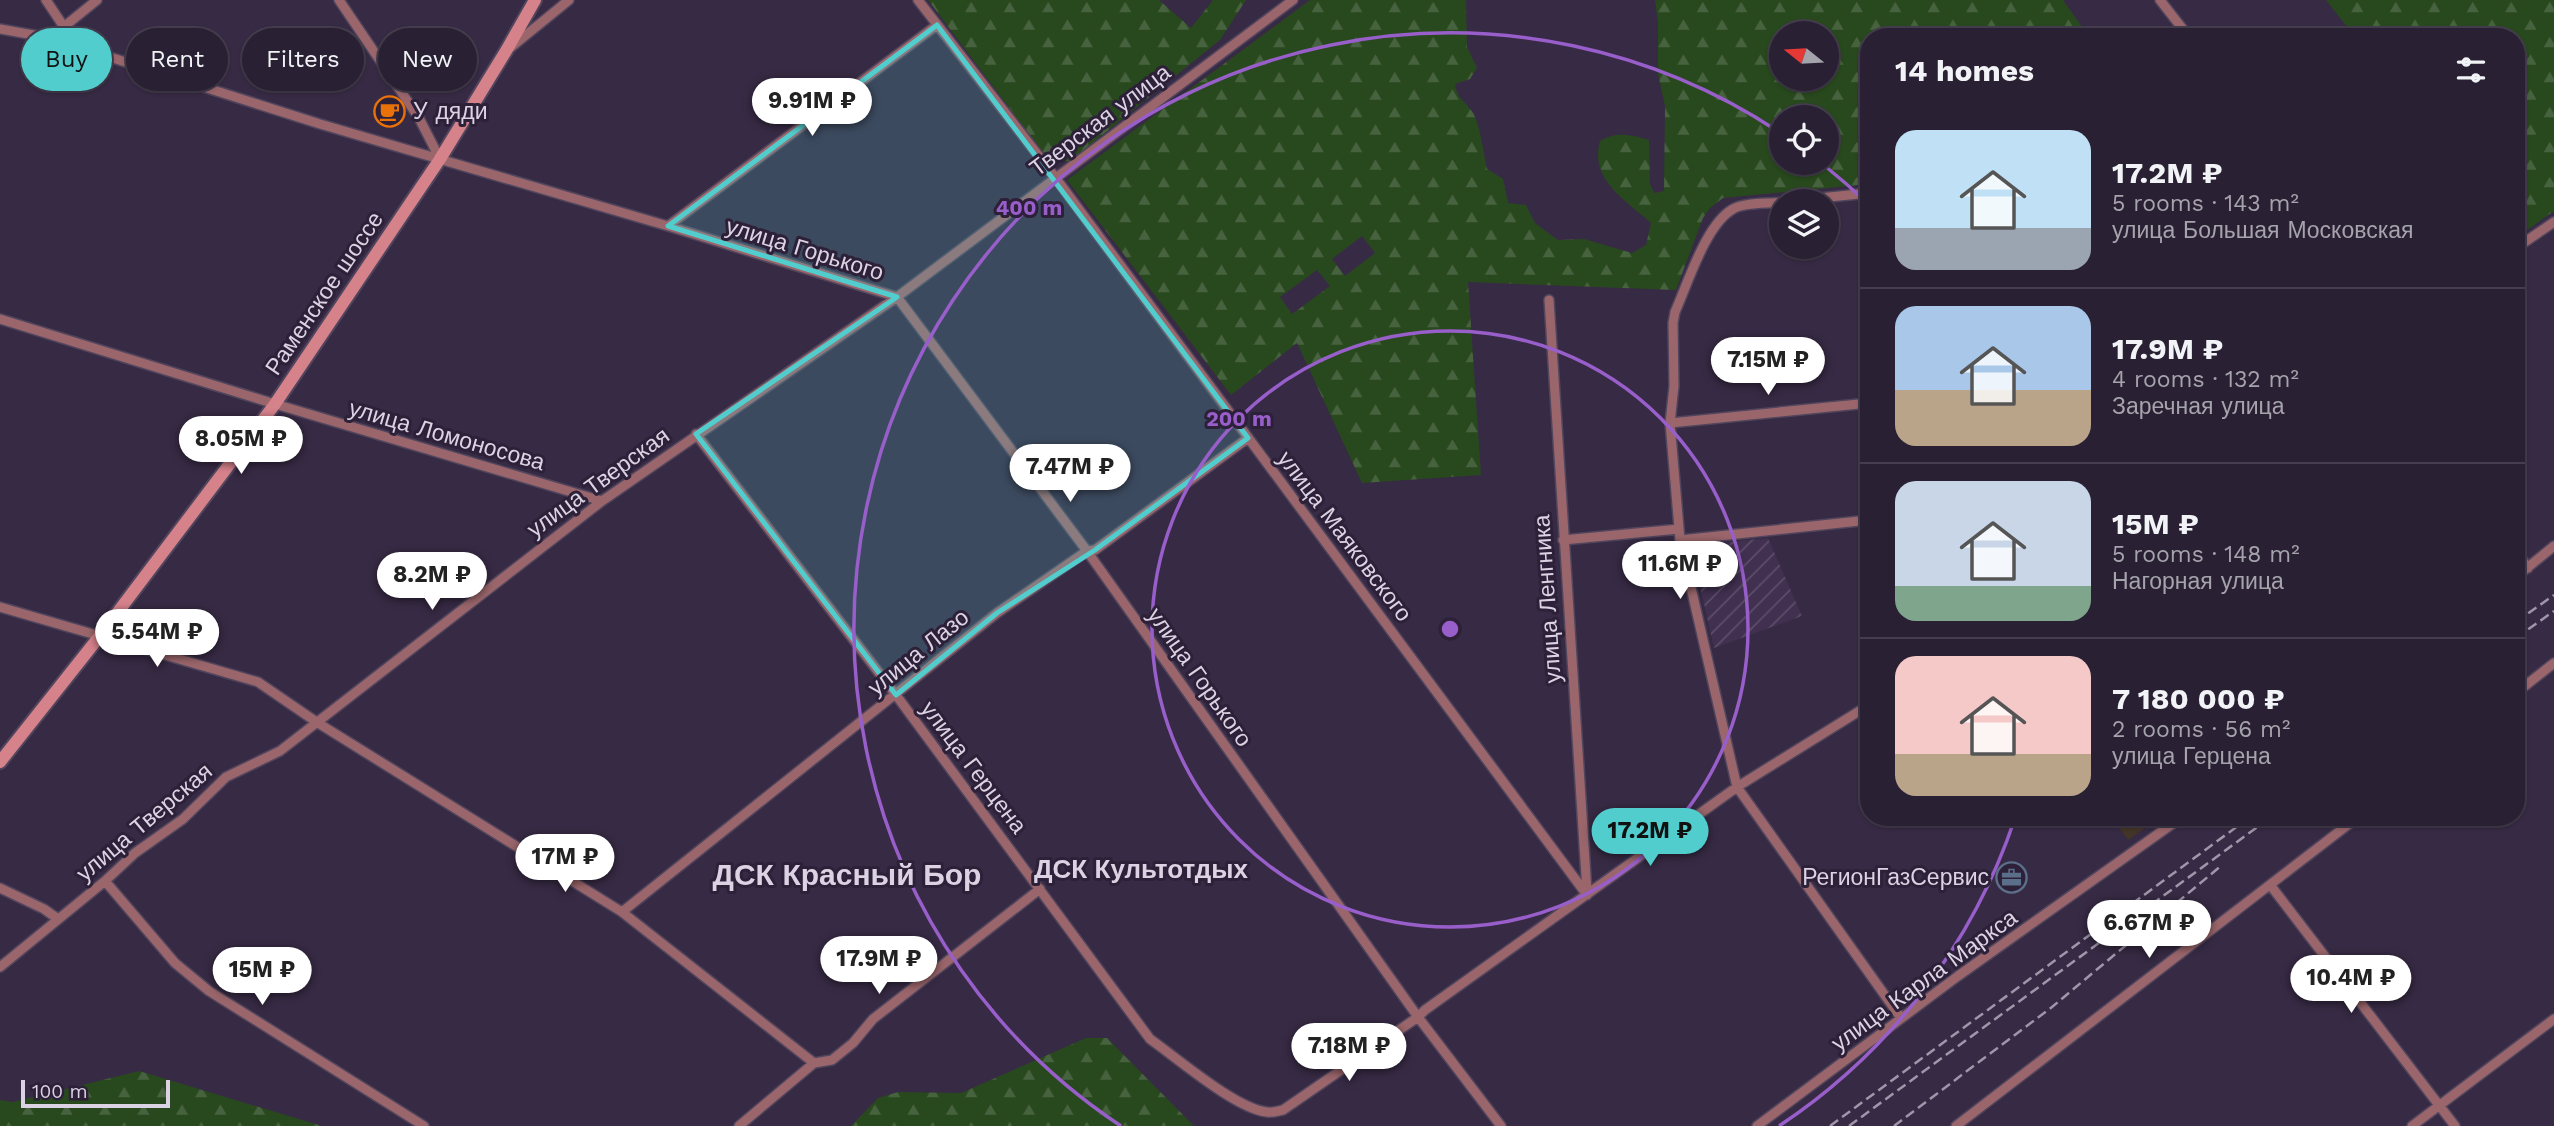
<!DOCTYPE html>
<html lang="en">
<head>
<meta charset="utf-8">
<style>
	body { margin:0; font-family:"Work Sans",sans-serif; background:#31283b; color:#f1f3f6; height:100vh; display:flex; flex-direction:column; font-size:26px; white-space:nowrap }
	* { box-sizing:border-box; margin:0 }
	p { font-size:23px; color:#a5a3ac }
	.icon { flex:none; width:38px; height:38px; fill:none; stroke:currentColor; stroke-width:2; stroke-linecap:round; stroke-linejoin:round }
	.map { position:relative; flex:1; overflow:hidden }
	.details { position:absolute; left:1860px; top:28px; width:665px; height:798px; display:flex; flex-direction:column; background:#292033; border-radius:28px; box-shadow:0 2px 5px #0004,0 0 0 2px #453e4e }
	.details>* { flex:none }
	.guide { position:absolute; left:21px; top:28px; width:665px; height:63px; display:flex; gap:14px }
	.needle { width:46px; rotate:288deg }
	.controls { position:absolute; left:1769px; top:21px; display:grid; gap:14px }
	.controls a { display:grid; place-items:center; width:70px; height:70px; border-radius:50%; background:#292033; box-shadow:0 2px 5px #0004,0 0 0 2px #453e4e; font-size:35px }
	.scale { position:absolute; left:21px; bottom:18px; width:149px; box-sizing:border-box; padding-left:7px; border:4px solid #dbd3e3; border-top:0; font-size:19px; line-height:24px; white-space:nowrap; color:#dbd3e3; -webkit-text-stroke:5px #2d2039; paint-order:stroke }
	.price { position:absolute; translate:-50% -60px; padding:0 16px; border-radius:24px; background:#fff; color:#222; font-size:23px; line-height:46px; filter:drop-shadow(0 2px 4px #0008) }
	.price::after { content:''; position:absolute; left:50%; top:42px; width:21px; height:16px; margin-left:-10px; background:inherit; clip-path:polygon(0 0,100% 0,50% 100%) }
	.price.active { background:#52cdce; color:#111 }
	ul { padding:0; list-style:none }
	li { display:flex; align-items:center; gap:21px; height:175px; padding:0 35px }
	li+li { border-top:2px solid #453e4e }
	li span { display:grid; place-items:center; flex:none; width:196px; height:140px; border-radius:21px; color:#555 }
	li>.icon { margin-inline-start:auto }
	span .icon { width:84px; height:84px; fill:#fffc; stroke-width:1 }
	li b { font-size:30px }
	h2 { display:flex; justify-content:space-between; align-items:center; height:84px; padding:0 35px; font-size:30px }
	.tag { padding:0 24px; border-radius:32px; background:#292033; box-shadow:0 2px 5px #0004,0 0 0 2px #453e4e; font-size:24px; line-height:63px }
	.tag.active { background:#52cdce; color:#111 }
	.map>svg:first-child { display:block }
	.industrial { fill:url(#industrial-furrows) }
	.medical { fill:#433527 }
	.forest { fill:url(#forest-firs); fill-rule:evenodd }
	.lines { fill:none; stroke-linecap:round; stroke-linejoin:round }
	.minor-casing { stroke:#51455d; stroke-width:12 }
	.secondary-casing { stroke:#51455d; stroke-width:16 }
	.minor { stroke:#9a666b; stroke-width:9 }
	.secondary { stroke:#d6828b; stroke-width:12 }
	.rail { stroke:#a096aa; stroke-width:2.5; stroke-dasharray:10 5; stroke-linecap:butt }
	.marked { fill:#52cdce; fill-opacity:0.2; stroke:#52cdce; stroke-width:5; stroke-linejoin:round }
	.ring { fill:none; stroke:#985eca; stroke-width:3.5 }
	.labels { text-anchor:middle; stroke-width:6; stroke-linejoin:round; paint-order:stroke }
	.poi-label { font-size:23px; fill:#dbd3e3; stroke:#2d2039; text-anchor:start }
	.street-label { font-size:23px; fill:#dbd3e3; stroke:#2d2039 }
	.quarter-label { font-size:26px; font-weight:bold; fill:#dbd3e3; stroke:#2d2039 }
	.district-label { font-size:30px; font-weight:bold; fill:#dbd3e3; stroke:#2d2039 }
	.centre { fill:#985eca; stroke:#2d2039; stroke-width:3.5 }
	.ring-label { font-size:21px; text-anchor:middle; font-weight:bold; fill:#985eca; stroke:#2d2039; stroke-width:6; stroke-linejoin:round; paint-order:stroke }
</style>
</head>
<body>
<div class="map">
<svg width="2554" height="1126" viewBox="0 0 2554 1126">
	<defs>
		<pattern id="industrial-furrows" width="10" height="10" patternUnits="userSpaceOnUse" patternTransform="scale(1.75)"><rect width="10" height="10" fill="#413050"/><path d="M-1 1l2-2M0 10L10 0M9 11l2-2" fill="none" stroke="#5c4d69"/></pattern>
		<pattern id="forest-firs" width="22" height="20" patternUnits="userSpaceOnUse" patternTransform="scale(1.75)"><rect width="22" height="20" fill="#28481d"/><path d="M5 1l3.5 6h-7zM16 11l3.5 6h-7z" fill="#47623e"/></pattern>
	</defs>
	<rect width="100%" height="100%" fill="#372a44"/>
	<!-- industrial -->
	<path class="industrial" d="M1768,538L1802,616L1714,648L1691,546Z"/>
	<!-- medical -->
	<path class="medical" d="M2111,817H2160L2128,840Z"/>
	<!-- forest -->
	<path class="forest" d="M928,0H1159L1191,28L1213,0H1246L1220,40L1070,161L1050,162Z
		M1310,0H1466L1467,47L1477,68L1470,79L1455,84C1458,101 1465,100 1473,113C1480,124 1484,155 1487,169L1503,179L1508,203L1526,205L1535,223L1558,240L1584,239L1632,253L1646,245L1651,223C1626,200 1589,180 1600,141C1616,131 1632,135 1649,140L1650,184L1654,193L1664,191L1665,106L1658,74V23L1655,0H2063L2089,37H1869V184L1723,198L1710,208L1703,218L1676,290L1468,282L1481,475L1362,483L1297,343L1231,395L1067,180ZM1827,33V79H1782V33ZM1827,117V163H1782V117ZM1362,236L1375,253L1345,276L1332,259ZM1317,270L1330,286L1292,314L1280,297Z
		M2326,0H2554V211L2517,237L2516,37H2355Z
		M1086,1038H1107L1194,1126H851L878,1098L898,1092L961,1093Z
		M139,1071L322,1126H0V1100L13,1102Z"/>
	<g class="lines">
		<defs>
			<path id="minor" d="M46,0L64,27
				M339,0L419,118L440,159
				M918,0L1055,177L1587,895
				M2160,0L2189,37
				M0,29L50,38L320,124L668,226L897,297L1087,551L1418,1017L1501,1126
				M50,38L97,0
				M510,48L569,0
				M1790,201L1869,193
				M1782,202C1768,204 1745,202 1733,209C1706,224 1688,283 1675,312L1673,323L1674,386L1670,423L1680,540L1737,787L1901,1018
				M668,226L937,25
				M2516,248L2554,222
				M1549,300L1587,892
				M0,319L275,404L602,501
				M1670,423L1869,403
				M696,434L896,695L1150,1039C1177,1058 1236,1109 1267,1112C1272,1113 1278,1111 1283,1110L1418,1017L1425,1010L1737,787L1869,705
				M1563,540L1679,529
				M1680,540L1869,520
				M2516,551L2528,568
				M2516,577L2554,546
				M0,607L258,682L318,723L622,912L814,1063
				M2516,693L2554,663
				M105,881L175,963L209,991L424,1126
				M2271,886L2455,1126
				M0,888L44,909L58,919
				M622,912L997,613L1087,551L1095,550L1248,438
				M0,967L105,881L135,853L183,819L226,777L280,751L602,501L897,297L1293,0
				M739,1126L814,1063L832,1060L853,1043L873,1019L1040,889
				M1757,1126L1958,976L2182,817
				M1956,1126L2358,817
				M2412,1126L2554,1019"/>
			<path id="secondary" d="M0,762L99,637L275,404L440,159L506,51L535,0"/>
		</defs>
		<!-- minor casing -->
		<use href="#minor" class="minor-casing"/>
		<!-- secondary casing -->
		<use href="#secondary" class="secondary-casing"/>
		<!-- minor -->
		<use href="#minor" class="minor"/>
		<!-- secondary -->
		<use href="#secondary" class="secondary"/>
		<!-- rail -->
		<path class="rail" d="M2516,622L2554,595
			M2516,638L2554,611
			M1830,1126L2250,817
			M1849,1126L2271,817
			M1894,1126L2052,1007L2222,865"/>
	</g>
	<!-- marked area -->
	<path class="marked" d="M937,25L1248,438L1095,550L997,613L896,695L696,434L897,297L668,226Z"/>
	<!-- distance rings -->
	<g class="ring">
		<circle cx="1450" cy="629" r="298"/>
		<path d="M2015 818A596 596 0 0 1 1779 1126M1121 1126A596 596 0 1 1 1779 132M1825 166A596 596 0 0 1 1868 204"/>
	</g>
	<!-- icons -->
	<defs>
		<symbol id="cafe-ring" viewBox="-11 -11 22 22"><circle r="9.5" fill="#2d2039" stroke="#e8710a" stroke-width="1.5"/><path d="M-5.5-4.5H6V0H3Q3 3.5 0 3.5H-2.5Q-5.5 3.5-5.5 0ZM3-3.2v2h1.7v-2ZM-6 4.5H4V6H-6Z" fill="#e8710a"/></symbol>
		<symbol id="office-ring" viewBox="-11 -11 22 22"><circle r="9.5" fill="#2d2039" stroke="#5c6f8a" stroke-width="1.5"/><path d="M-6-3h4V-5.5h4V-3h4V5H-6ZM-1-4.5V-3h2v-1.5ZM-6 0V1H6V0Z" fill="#5c6f8a"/></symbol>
	</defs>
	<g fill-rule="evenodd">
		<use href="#cafe-ring" x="372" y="94" width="35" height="35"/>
		<use href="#office-ring" x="1994" y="860" width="35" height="35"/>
	</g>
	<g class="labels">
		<!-- poi labels -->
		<g class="poi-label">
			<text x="413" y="119">У дяди</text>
			<text x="1989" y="885" text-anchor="end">РегионГазСервис</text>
		</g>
		<!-- street labels -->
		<g class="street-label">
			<text transform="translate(1100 120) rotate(-37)" y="8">Тверская улица</text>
			<text transform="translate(805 249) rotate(17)" y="8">улица Горького</text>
			<text transform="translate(324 293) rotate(-56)" y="8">Раменское шоссе</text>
			<text transform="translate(447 435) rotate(16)" y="8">улица Ломоносова</text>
			<text transform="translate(598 482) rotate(-36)" y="8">улица Тверская</text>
			<text transform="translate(1345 536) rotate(53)" y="8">улица Маяковского</text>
			<text transform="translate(1547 599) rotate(-94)" y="8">улица Ленгника</text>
			<text transform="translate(918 652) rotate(-39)" y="8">улица Лазо</text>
			<text transform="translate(1200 677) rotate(55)" y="8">улица Горького</text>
			<text transform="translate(974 767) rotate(53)" y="8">улица Герцена</text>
			<text transform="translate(144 822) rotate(-40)" y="8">улица Тверская</text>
			<text transform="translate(1924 980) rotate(-36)" y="8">улица Карла Маркса</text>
		</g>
		<!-- quarter labels -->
		<g class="quarter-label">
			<text x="1141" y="878">ДСК Культотдых</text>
		</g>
		<!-- district labels -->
		<g class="district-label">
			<text x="847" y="885">ДСК Красный Бор</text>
		</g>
	</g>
	<circle cx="1450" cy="629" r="10" class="centre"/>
	<g class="ring-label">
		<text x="1029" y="215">400 m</text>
		<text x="1239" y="426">200 m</text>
	</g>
</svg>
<div class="controls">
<a><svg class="needle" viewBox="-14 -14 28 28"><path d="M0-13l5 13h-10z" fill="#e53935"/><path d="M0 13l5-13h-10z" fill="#a5a3ac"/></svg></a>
<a><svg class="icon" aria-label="locate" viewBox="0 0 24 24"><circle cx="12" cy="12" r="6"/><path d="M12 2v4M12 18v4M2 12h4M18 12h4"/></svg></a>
<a><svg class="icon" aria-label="layers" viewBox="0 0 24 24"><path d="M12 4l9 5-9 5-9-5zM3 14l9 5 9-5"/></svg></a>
</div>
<div class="scale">100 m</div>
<b class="price" style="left:812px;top:138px">9.91M ₽</b>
<b class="price" style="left:1768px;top:397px">7.15M ₽</b>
<b class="price" style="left:241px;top:476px">8.05M ₽</b>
<b class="price" style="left:1070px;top:504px">7.47M ₽</b>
<b class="price" style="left:1680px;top:601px">11.6M ₽</b>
<b class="price" style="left:432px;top:612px">8.2M ₽</b>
<b class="price" style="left:157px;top:669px">5.54M ₽</b>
<b class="price active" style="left:1650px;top:868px">17.2M ₽</b>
<b class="price" style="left:565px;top:894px">17M ₽</b>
<b class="price" style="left:2149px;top:960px">6.67M ₽</b>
<b class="price" style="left:879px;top:996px">17.9M ₽</b>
<b class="price" style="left:262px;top:1007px">15M ₽</b>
<b class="price" style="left:2351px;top:1015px">10.4M ₽</b>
<b class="price" style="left:1349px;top:1083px">7.18M ₽</b>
<div class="guide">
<a class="tag active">Buy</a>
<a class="tag">Rent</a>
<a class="tag">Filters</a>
<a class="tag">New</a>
</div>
<section class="details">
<h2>14 homes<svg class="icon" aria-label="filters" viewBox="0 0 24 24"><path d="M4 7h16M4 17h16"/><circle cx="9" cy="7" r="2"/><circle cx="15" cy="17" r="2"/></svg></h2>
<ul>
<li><span style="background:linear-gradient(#bfe0f5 70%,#9aa5b1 0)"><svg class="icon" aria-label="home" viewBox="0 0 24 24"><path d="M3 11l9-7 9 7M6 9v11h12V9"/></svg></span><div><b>17.2M ₽</b><p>5 rooms · 143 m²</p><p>улица Большая Московская</p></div></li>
<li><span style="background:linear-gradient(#a9c7e8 60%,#b9a48a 0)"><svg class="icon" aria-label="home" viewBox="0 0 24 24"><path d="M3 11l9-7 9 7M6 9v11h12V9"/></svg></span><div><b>17.9M ₽</b><p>4 rooms · 132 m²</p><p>Заречная улица</p></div></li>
<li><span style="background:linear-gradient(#c9d6e8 75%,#7fa58c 0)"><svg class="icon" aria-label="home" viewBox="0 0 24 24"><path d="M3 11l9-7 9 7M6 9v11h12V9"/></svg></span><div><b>15M ₽</b><p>5 rooms · 148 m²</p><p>Нагорная улица</p></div></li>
<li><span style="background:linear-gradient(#f6c9c9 70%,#b9a48a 0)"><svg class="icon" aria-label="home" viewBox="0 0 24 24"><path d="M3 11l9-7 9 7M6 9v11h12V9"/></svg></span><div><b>7 180 000 ₽</b><p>2 rooms · 56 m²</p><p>улица Герцена</p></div></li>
</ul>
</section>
</div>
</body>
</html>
